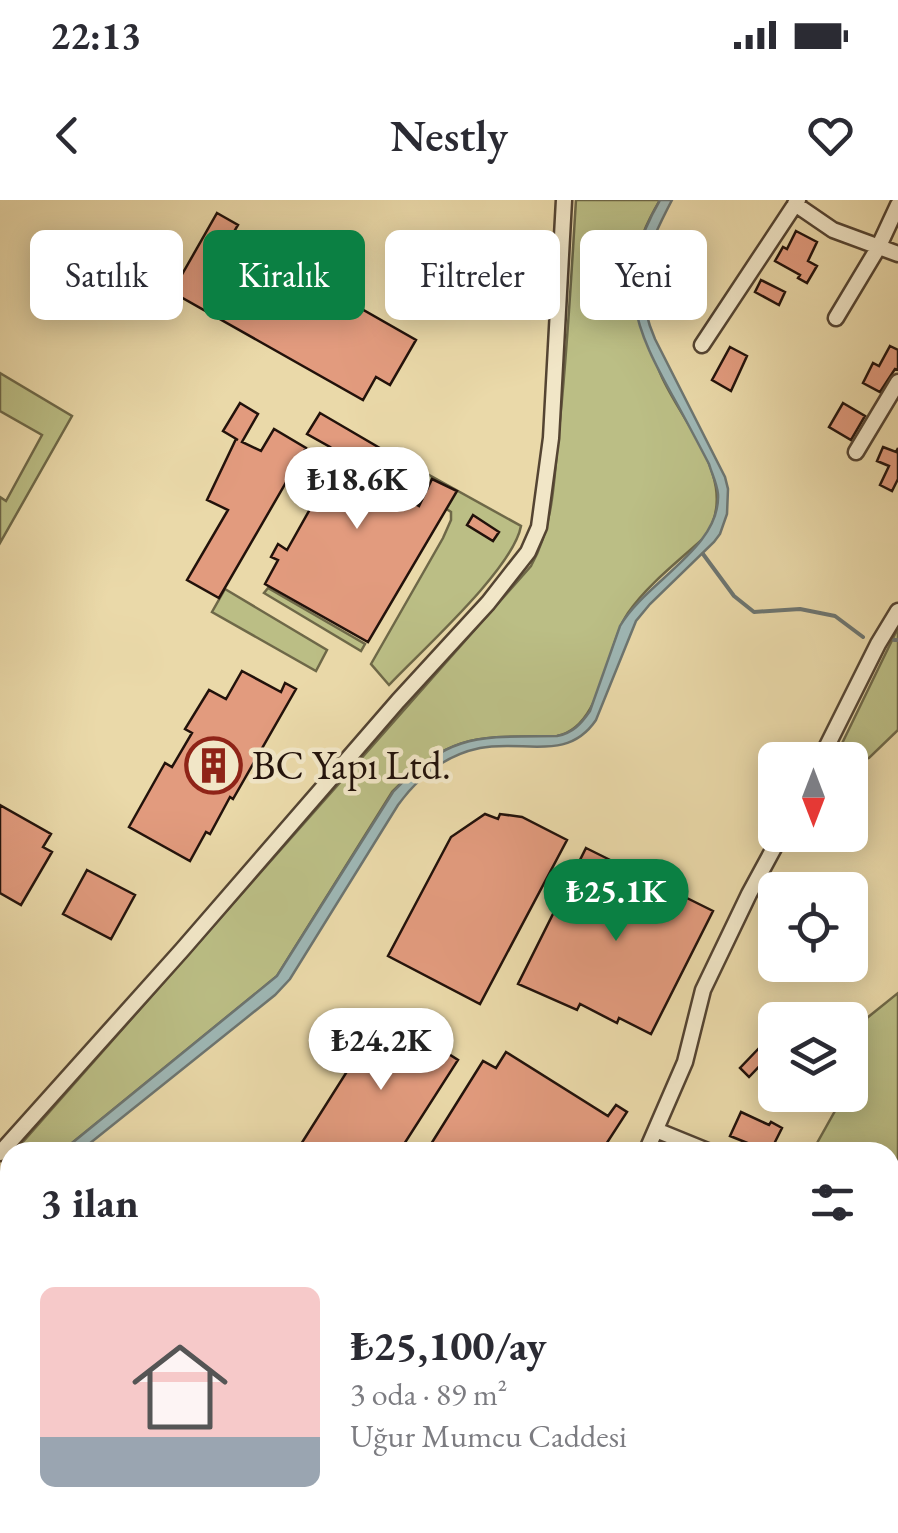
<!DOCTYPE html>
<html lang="tr">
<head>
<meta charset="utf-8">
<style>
	body { margin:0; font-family:"EB Garamond",serif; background:#f2f2f3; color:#2b2b33; height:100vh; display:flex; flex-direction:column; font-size:38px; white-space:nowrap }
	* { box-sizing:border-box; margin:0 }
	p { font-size:32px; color:#7c7c81 }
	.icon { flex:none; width:55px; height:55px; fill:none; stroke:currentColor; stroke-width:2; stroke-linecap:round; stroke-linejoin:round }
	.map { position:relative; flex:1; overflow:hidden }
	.sheet { position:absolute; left:0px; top:942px; width:900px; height:392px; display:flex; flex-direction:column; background:#fff; border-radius:30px 30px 0 0; box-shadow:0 5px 25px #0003 }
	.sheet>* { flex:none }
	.top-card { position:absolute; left:30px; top:30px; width:840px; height:90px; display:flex; gap:20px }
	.needle { width:65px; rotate:180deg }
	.fabs { position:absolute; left:758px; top:542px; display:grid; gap:20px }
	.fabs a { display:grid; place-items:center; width:110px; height:110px; border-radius:15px; background:#fff; box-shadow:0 5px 25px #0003; font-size:50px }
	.price { position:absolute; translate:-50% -85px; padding:0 22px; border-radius:35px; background:#fff; color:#222; font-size:32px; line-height:65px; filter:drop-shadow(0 2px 5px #0008) }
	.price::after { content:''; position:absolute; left:50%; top:60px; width:30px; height:22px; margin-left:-15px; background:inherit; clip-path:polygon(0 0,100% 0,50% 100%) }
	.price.active { background:#0b8043; color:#fff }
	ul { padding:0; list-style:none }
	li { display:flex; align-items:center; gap:30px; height:250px; padding:0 40px }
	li+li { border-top:2px solid #e1e1e2 }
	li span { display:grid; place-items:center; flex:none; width:280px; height:200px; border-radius:15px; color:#555 }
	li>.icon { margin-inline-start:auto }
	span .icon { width:120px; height:120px; fill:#fffc; stroke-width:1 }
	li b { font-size:42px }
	h2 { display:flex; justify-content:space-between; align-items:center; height:120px; padding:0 40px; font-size:42px }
	.tag { padding:0 35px; border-radius:15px; background:#fff; box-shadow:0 5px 25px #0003; font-size:35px; line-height:90px }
	.tag.active { background:#0b8043; color:#fff }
	.status { display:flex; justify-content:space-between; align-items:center; height:70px; padding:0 50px; background:#fff; direction:ltr }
	.status svg { height:28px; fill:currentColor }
	header { display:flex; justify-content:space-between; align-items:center; height:130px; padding:0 40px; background:#fff; font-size:45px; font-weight:600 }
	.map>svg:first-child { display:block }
	.green { fill:#bbbe85; stroke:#6e6848; stroke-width:2.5 }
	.water { fill:#9eb7b5; stroke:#6c7571; stroke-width:2.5 }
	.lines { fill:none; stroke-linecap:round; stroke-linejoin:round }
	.stream { stroke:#6c7571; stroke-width:4 }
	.building { fill:#e29b7e; stroke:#22120b; stroke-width:2.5 }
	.minor-casing { stroke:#544432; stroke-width:19 }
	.minor { stroke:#f1e6c7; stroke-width:14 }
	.labels { text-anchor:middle; stroke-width:9; stroke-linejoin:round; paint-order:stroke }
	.poi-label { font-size:40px; fill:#22120b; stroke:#f1e6c7; text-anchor:start }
</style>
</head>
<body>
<div class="status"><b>22:13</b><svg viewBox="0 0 49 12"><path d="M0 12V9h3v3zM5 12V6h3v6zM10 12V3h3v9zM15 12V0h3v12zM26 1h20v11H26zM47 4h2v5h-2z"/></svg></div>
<header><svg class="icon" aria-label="back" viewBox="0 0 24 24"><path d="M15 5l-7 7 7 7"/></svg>Nestly<svg class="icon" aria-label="heart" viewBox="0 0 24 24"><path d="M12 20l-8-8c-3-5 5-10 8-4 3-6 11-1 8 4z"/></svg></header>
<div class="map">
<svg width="898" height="1333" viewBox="0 0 898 1333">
	<rect width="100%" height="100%" fill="#ead9a9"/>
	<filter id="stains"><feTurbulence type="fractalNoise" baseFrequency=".002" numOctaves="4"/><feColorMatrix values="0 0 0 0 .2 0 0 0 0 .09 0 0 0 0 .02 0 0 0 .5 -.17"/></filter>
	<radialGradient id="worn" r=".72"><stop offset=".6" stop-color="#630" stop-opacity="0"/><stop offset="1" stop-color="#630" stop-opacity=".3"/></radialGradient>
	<!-- green -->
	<path class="green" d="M576,0H660C647,22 636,45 634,72C633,83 639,97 642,109C648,130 652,155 661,175C682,224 741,281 706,336C681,359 647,385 628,413C605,447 603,527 557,536C478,537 451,532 392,592L277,776L61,952H14L531,366C553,326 554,283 558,239C567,160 571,80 576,0Z
		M0,173L72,216L0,343V297L6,301L42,235L0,211Z
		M422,271L521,326C513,369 422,450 389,485L371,464L443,338L451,320V312L413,287Z
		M268,388L365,444L361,451L264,393Z
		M225,389L327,450L316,471L212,412Z
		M898,428V530L869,558L850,564V560H834Z
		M898,793V1016L890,1012V952H812L844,895H850V885L864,861L867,818Z
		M890,1032L898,1035V1119L890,1139Z
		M467,1325H595L590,1333H460Z"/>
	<!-- water -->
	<path class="water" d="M660,0H672C646,50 631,84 655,139L725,277L728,289L727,314L720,334L714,342L650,404L636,421L596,520C567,563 523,539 480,548C446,555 419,576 398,605L290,779L275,795L79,952H61L277,776L393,592C450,532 479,537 557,536C573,533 581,524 590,511L620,426C645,382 721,348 718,294C717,284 712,274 709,264C698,243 687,222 676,202C634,127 613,81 660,0Z"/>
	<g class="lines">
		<!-- stream -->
		<path class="stream" d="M703,354L734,396L754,412L800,409L835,416L863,437
			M894,440H898
			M0,1048L10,1031"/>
	</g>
	<!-- building -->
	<path class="building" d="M217,13L238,25L232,35L416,140L390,185L376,177L363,200L172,92Z
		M796,31L817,42L808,61L817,66L807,83L798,78L800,75L775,61L783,47L787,49Z
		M761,80L785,92L779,105L755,92Z
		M890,146L898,150V170L895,169L880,192L863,183L873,163L879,166Z
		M730,147L747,156L731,191L712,180Z
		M240,203L258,214L242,242L261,251L274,229L306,248L219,398L187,380L228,310L207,300L236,239L238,240L223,231Z
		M843,203L865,216L851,240L829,227Z
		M320,213L419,271L403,297L419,306L432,279L457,291L368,442L265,384L278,360L271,357L278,344L287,350L314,302L305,297L316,277L314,275L330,247L307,234Z
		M883,247L896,252L898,248V279L892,291L880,285L889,266L877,261Z
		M473,315L499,332L493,341L467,325Z
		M242,471L281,492L285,483L296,489L233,599L230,597L210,634L206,632L190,661L129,627L165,563L172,567L192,533L185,529L209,490L226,499Z
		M0,605L51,634L43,647L52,652L21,705L0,693Z
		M485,614L498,619L500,614L522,617L567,640L480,804L388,756L451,637Z
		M586,648L713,711L651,834L619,818L617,823L580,804L577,810L518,784Z
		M87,670L135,695L111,739L63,714Z
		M384,813L458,860L399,952H296Z
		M762,845L771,854L749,877L740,868Z
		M506,852L608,916L616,905L627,912L601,952H426L483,861L496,868Z
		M741,912L769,925L771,922L782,928L770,952L730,936Z
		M0,1158L10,1160V1265L0,1264Z"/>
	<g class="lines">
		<defs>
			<path id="minor" d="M795,4L833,30L898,54
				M836,118L878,48L898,5
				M702,145L798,0
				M856,252L898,182
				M820,560L878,444L898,411
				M656,930L710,952
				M646,952L685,862L703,790L749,694L781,635
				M0,953L182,750L398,501L488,403L528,352L539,327L551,238L564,0
				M890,1027L898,1030
				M890,1162L898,1143
				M432,1333L438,1325
				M814,1333L818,1325"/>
		</defs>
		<!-- minor casing -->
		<use href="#minor" class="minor-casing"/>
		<!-- minor -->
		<use href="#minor" class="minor"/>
	</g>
	<!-- icons -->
	<defs>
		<symbol id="building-ring" viewBox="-11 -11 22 22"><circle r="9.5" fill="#f1e6c7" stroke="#8f2418" stroke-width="1.5"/><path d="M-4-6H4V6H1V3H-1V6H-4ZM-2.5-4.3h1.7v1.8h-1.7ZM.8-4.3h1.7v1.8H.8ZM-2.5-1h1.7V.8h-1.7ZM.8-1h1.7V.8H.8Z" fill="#8f2418"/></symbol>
	</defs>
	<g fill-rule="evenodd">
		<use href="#building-ring" x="182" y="534" width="63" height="63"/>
	</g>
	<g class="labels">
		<!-- poi labels -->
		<g class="poi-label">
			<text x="252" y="579">BC Yapı Ltd.</text>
		</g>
	</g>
	<rect width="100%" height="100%" filter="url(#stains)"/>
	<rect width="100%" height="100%" fill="url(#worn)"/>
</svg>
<div class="fabs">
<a><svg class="needle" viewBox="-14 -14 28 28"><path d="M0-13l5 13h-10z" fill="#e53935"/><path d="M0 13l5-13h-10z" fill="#7c7c81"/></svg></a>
<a><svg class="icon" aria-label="locate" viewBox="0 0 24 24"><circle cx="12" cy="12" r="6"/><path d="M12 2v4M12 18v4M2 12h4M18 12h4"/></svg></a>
<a><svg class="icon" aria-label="layers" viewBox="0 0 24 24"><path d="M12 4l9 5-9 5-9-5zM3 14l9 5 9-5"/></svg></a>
</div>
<b class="price" style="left:357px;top:332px">₺18.6K</b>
<b class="price active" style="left:616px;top:744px">₺25.1K</b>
<b class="price" style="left:381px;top:893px">₺24.2K</b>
<div class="top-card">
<a class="tag">Satılık</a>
<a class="tag active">Kiralık</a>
<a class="tag">Filtreler</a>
<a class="tag">Yeni</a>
</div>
<section class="sheet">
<h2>3 ilan<svg class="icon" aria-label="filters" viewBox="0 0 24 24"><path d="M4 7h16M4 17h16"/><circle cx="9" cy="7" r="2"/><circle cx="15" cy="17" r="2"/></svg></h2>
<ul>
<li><span style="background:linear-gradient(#f6c9c9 75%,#9aa5b1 0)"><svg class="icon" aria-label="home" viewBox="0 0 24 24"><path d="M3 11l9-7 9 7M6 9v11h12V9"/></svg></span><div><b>₺25,100/ay</b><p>3 oda · 89 m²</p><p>Uğur Mumcu Caddesi</p></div></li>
</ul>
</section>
</div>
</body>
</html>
